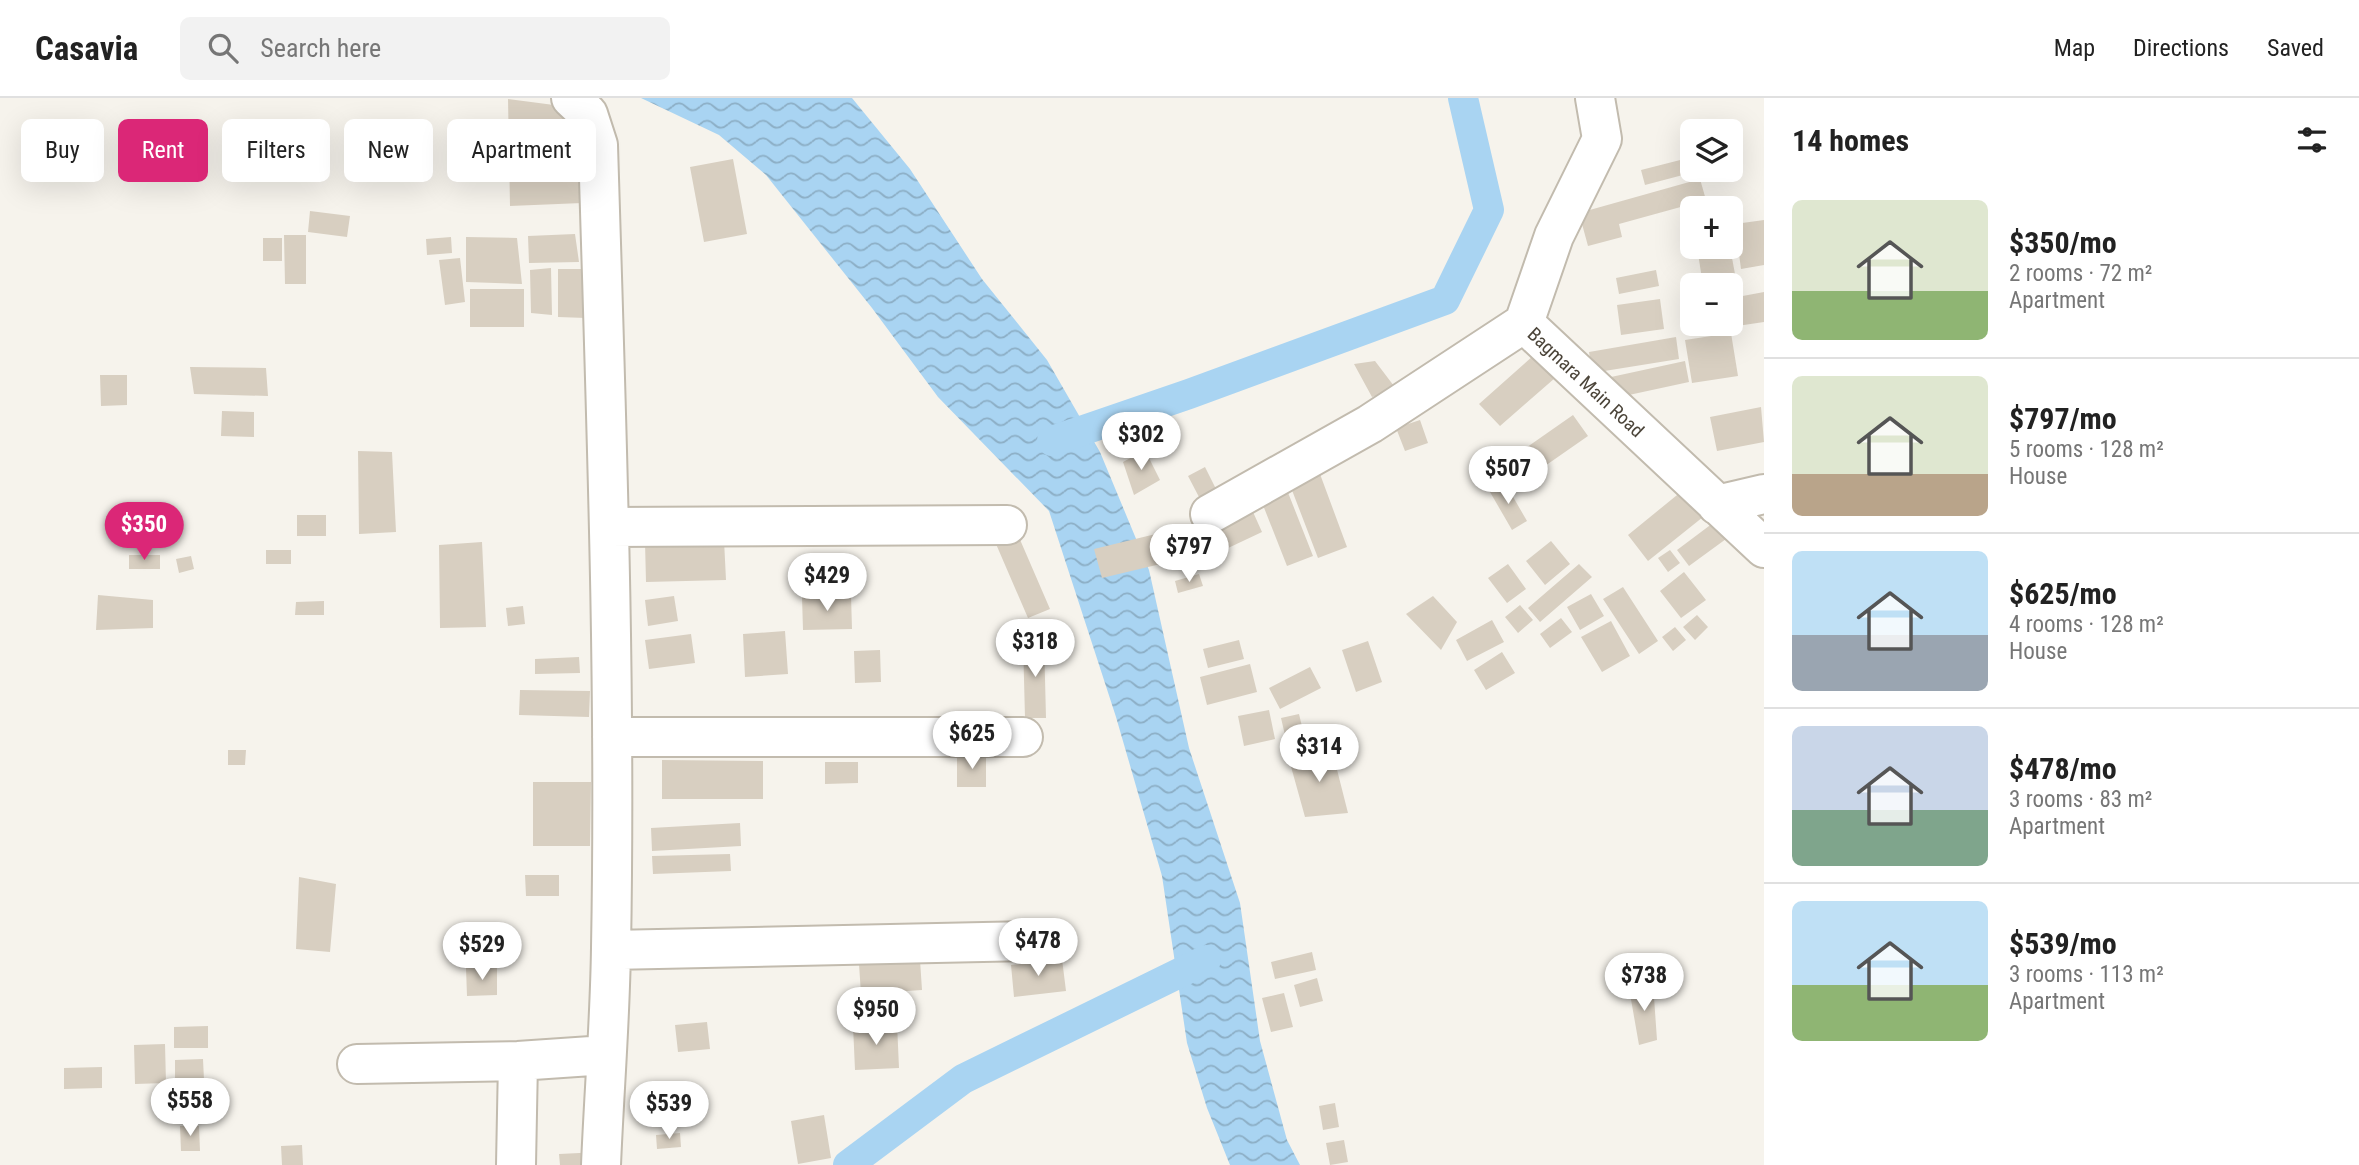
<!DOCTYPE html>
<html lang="en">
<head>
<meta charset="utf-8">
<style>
	body { margin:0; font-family:"Roboto Condensed",sans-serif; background:#f2f2f2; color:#222; height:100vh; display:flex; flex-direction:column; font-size:26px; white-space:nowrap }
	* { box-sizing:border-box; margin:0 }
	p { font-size:23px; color:#767676 }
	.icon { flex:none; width:38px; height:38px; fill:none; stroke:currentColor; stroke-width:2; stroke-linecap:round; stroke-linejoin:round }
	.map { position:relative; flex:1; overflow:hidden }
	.drawer { display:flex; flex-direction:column; background:#fff; width:595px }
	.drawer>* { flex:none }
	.banner { position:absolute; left:21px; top:21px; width:665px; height:63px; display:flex; gap:14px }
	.fabs { position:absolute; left:1680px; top:21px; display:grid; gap:14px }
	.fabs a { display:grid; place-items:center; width:63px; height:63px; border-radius:10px; background:#fff; box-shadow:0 7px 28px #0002; font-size:35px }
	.price { position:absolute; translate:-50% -60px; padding:0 16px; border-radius:24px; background:#fff; color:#222; font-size:23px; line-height:46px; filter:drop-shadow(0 2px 4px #0008) }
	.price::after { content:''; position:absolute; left:50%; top:42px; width:21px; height:16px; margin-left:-10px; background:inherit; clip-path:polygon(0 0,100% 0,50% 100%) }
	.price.selected { background:#db2777; color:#fff }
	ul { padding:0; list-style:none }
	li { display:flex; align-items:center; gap:21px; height:175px; padding:0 28px }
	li+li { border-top:2px solid #e0e0e0 }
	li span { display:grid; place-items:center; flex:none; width:196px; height:140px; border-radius:10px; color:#555 }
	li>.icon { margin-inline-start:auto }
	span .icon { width:84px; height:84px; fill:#fffc; stroke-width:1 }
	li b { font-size:30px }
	h2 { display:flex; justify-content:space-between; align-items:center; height:84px; padding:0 28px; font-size:30px }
	.tag { padding:0 24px; border-radius:10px; background:#fff; box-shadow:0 7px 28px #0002; font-size:24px; line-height:63px }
	.tag.selected { background:#db2777; color:#fff }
	header { display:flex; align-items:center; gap:42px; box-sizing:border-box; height:98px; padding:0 35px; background:#fff; border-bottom:2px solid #e0e0e0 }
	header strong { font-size:33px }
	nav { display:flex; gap:38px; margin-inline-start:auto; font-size:24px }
	.search { width:490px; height:63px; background:#f2f2f2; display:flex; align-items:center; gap:18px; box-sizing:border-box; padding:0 24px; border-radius:10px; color:#767676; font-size:26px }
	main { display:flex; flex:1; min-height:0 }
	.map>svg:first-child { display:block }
	.water { fill:url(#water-waves) }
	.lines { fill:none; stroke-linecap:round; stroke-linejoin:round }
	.canal { stroke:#a9d4f2; stroke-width:30 }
	.building { fill:#d8cfc1 }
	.minor-casing { stroke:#c2bbae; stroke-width:42 }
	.minor { stroke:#fff; stroke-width:38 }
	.labels { text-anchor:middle; stroke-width:6; stroke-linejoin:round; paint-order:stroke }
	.street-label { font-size:19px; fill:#4b4439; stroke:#fff }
</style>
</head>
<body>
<header>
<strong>Casavia</strong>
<div class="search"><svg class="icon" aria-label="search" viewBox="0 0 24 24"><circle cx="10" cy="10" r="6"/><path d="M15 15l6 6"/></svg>Search here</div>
<nav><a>Map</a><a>Directions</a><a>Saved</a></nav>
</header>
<main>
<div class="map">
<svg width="1764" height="1067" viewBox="0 0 1764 1067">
	<defs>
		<pattern id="water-waves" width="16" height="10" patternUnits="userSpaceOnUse" patternTransform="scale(1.75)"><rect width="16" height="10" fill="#a9d4f2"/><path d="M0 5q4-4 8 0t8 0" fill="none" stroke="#8caec5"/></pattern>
	</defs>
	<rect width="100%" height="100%" fill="#f6f3ec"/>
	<!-- water -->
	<path class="water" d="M641,0H852L910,71L982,181L1047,262L1100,354L1149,472L1189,650L1240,805L1260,943L1287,1042L1300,1067H1230L1207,1010L1187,945L1162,778L1116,619L1049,413L938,299L872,210L766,77L719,37Z"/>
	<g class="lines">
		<!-- canal -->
		<path class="canal" d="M1052,343L1189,296L1445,202L1489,112L1463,0
			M848,1067L963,981L1206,862"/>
	</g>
	<!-- building -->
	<path class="building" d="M508,1L577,10L582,105L510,108Z
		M1692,59V72L1698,73L1645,87L1641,72Z
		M733,61L747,136L704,144L690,69Z
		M1700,81L1706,102L1619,126L1622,139L1588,148L1579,115Z
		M310,113L350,118L347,139L308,134Z
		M1764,122V167L1741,171L1735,126Z
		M575,136L579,164L529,165L528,138Z
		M284,137H306V186H285Z
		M451,139L452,155L427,157L426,141Z
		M466,139L517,140L522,186L466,184Z
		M263,140H282V163H263Z
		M1697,149H1730L1735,176L1702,181Z
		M460,160L465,204L445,207L439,162Z
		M551,170L552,217L531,215L530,172Z
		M558,171H586V220L558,219Z
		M1656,172L1659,188L1619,196L1616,180Z
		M470,191H524V229H470Z
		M1764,194V224L1737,228L1732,200Z
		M1660,201L1664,231L1621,237L1617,207Z
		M1731,235L1738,278L1692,285L1685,242Z
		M1676,239L1679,261L1592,275L1589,254Z
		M1534,257L1555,280L1500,328L1479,306Z
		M1375,263L1397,292L1372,299L1354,266Z
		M1685,263L1689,284L1615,300L1611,279Z
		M190,269L266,270L268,298L194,296Z
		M100,277H127V307L101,308Z
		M1761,309L1764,344L1717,353L1710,319Z
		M222,313L254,314V339L221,338Z
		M1573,317L1588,338L1532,377L1517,356Z
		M1420,322L1428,345L1405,353L1396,330Z
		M1145,352L1160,382L1134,397L1123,364Z
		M358,353L392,354L396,434L359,436Z
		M1205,369L1216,391L1199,399L1188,378Z
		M1320,376L1347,449L1318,460L1290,387Z
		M1505,385L1527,423L1512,432L1490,394Z
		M1287,392L1313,458L1287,468L1261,402Z
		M1682,393L1703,419L1648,463L1628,437Z
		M1253,414L1262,434L1226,451L1216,431Z
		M297,417H326V438H297Z
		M1713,425L1726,441L1689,468L1677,452Z
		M1164,434L1173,463L1102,480L1094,451Z
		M1018,437L1050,511L1028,520L996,446Z
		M724,442L726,482L646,484L645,444Z
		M1551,443L1570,466L1545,487L1526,463Z
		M482,444L486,529L440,530L439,447Z
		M266,452H291V466H266Z
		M1670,452L1680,465L1668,474L1658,460Z
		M129,457H160V471H129Z
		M191,458L194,471L179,475L176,461Z
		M1508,466L1526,491L1507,505L1488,480Z
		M1579,466L1592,479L1540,524L1528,510Z
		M1684,474L1706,502L1681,520L1660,493Z
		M1199,476L1203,488L1178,495L1175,483Z
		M1623,489L1658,543L1639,556L1603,501Z
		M1591,496L1604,518L1580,532L1567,509Z
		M98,497L153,502V530L96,532Z
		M851,497L852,531L803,532L802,499Z
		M674,498L678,523L648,528L645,502Z
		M1433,498L1457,524L1441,552L1406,516Z
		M324,503V517H295L296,504Z
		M1520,507L1533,522L1518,535L1505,519Z
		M523,508L525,526L508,528L506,510Z
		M1697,517L1708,529L1695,542L1683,529Z
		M1561,520L1572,534L1550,550L1540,536Z
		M1492,522L1504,544L1467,563L1456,542Z
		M1611,523L1630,558L1602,574L1581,539Z
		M1675,529L1686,542L1673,553L1662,539Z
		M785,533L788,576L745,579L743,536Z
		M691,536L695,565L649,571L645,542Z
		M1044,541L1046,620H1025L1023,542Z
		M1239,542L1244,561L1208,570L1203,551Z
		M1368,543L1382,584L1356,594L1342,552Z
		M880,552L881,584L855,585L854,553Z
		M1502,554L1515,575L1486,592L1474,572Z
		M579,559L580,575L535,576V561Z
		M1250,566L1257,594L1207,607L1200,579Z
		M1310,569L1321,590L1280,611L1269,590Z
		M520,592L590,593L589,619L519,617Z
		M1269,612L1275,641L1244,648L1238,618Z
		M1299,616L1306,645L1288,650L1281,620Z
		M1331,648L1348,715L1305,719L1290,665Z
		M228,652H246L245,667H228Z
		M957,657H986V689H957Z
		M662,662L763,663V701H662Z
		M825,664H858V685L825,686Z
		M533,684H591L590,748H533Z
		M740,725L741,748L652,753L651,730Z
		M730,756L731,773L653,776L652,758Z
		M525,777H559V798H526Z
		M299,779L336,786L330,854L296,851Z
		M1312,854L1316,872L1275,881L1271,864Z
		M1062,861L1066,893L1014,899L1011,867Z
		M920,862L922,892L861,896L859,866Z
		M466,870H497V897L467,898Z
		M1317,880L1323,903L1300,909L1294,887Z
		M1653,885L1657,942L1639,947L1629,890Z
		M1284,895L1293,929L1271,934L1262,900Z
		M707,924L710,951L678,954L675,927Z
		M897,925L899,970L855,972L853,927Z
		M208,928V950H174V929Z
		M165,946L166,985L135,986L134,947Z
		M203,961L204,982H175V962Z
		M102,969V990L64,991V970Z
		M186,992H204V1010L186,1011Z
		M1335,1005L1339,1029L1323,1032L1319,1008Z
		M824,1017L831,1060L798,1066L791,1023Z
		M180,1028H199L200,1053H181Z
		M680,1035L681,1049L657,1051L656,1037Z
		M1344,1042L1348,1064L1330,1067L1326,1045Z
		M302,1047L303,1067H282L281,1048Z
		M600,1054L601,1067H560L559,1056Z"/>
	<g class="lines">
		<defs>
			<path id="minor" d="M571,0L588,16L598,47C606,314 616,583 611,850C610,923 604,995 601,1067
				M1595,0L1602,41L1554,138L1524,225L1764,450
				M1717,407L1764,396
				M1210,416L1370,326L1524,225
				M609,429L1007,427
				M612,639H1023
				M611,852L1026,843
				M357,966L518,963L606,957
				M516,1067L518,963"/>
		</defs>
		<!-- minor casing -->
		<use href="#minor" class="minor-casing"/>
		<!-- minor -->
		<use href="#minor" class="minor"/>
	</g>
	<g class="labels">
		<!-- street labels -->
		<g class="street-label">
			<text transform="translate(1586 284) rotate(43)" y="7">Bagmara Main Road</text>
		</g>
	</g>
</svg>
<div class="fabs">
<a><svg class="icon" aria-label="layers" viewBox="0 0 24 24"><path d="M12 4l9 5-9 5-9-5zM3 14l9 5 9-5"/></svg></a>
<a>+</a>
<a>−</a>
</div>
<b class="price" style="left:1141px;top:374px">$302</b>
<b class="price" style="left:1508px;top:408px">$507</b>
<b class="price selected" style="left:144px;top:464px">$350</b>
<b class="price" style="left:1189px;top:486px">$797</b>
<b class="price" style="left:827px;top:515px">$429</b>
<b class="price" style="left:1035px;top:581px">$318</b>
<b class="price" style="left:972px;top:673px">$625</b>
<b class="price" style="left:1319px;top:686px">$314</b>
<b class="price" style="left:1038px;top:880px">$478</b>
<b class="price" style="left:482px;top:884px">$529</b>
<b class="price" style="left:1644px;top:915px">$738</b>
<b class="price" style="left:876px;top:949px">$950</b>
<b class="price" style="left:190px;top:1040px">$558</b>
<b class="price" style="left:669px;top:1043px">$539</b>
<div class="banner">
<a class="tag">Buy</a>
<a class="tag selected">Rent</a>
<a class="tag">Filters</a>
<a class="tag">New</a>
<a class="tag">Apartment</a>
</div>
</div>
<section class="drawer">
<h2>14 homes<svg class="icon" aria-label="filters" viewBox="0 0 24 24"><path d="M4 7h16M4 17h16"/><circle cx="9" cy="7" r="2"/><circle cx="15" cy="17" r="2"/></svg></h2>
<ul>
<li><span style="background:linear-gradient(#dfe7d0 65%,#8fb573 0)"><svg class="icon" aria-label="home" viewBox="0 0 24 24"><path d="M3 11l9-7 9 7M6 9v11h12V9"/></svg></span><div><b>$350/mo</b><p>2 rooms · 72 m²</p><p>Apartment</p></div></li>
<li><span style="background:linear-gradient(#dfe7d0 70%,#b9a48a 0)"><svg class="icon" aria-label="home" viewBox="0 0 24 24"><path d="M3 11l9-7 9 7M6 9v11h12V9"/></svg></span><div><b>$797/mo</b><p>5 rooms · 128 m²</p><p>House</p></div></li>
<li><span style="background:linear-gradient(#bfe0f5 60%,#9aa5b1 0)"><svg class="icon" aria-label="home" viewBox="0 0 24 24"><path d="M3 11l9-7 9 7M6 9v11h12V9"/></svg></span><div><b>$625/mo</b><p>4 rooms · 128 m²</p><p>House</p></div></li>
<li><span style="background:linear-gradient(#c9d6e8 60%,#7fa58c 0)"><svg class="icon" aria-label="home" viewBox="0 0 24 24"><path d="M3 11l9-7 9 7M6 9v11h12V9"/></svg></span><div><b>$478/mo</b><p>3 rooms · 83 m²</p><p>Apartment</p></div></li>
<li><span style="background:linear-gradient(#bfe0f5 60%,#8fb573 0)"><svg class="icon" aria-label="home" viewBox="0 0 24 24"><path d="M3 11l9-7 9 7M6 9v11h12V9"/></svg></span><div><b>$539/mo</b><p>3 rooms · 113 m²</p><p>Apartment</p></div></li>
</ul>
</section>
</main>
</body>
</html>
